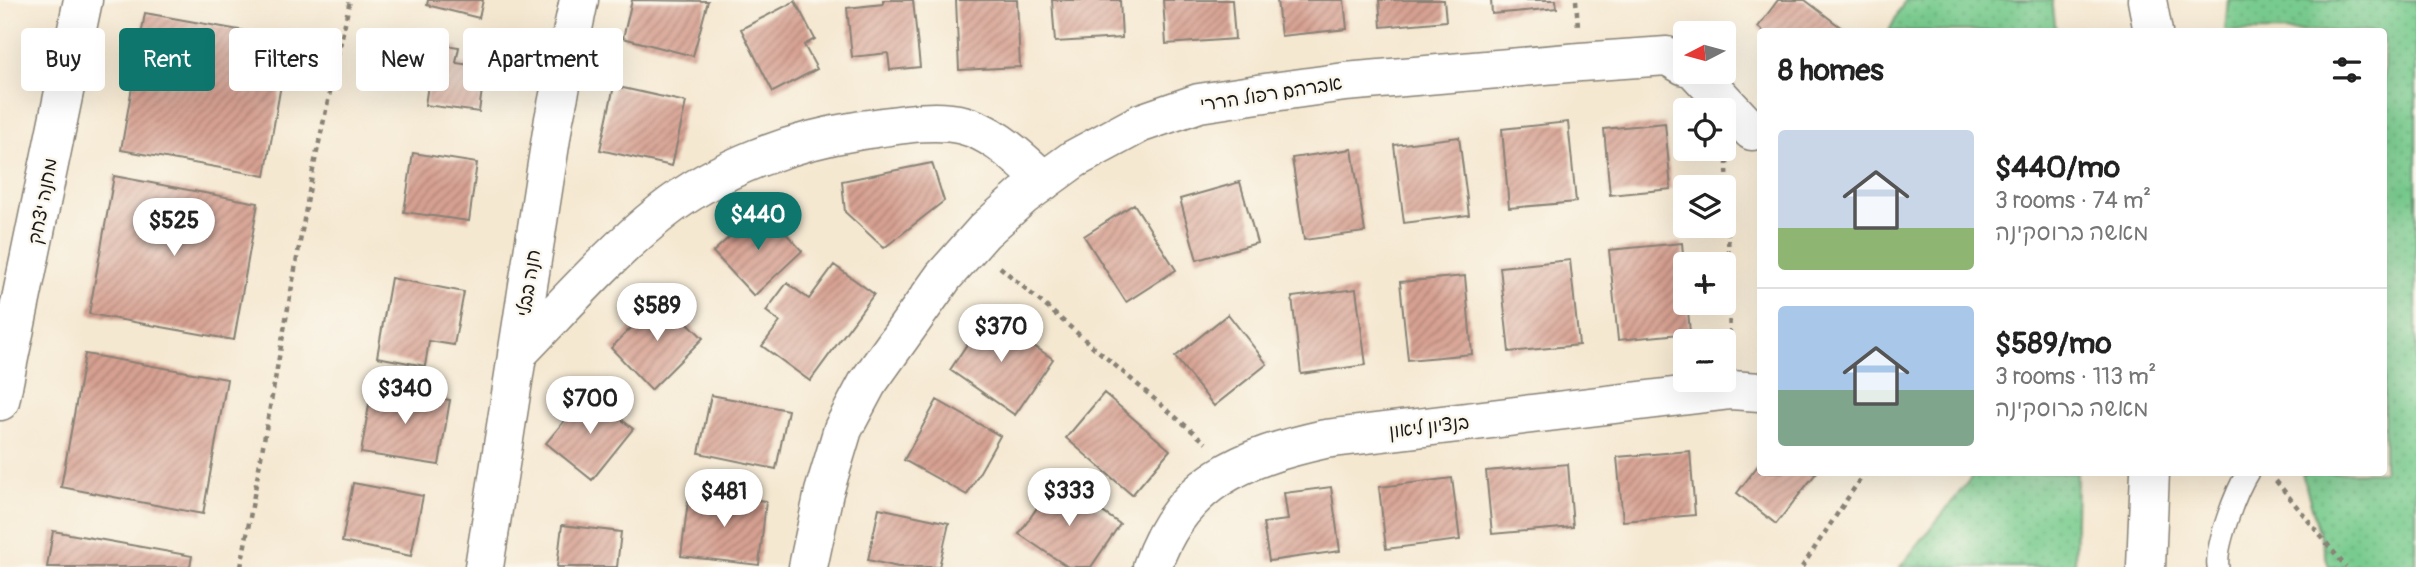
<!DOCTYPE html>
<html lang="en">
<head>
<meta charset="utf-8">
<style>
	body { margin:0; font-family:Pangolin,"Playpen Sans Hebrew",sans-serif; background:#f6f6f6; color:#222; height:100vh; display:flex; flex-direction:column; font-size:26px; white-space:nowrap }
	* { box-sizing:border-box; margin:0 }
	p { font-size:23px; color:#767676 }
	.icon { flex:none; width:38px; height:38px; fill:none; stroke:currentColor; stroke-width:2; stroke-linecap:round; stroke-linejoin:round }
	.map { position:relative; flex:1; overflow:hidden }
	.drawer { position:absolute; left:1757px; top:28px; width:630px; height:448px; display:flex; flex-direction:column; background:#fff; border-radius:7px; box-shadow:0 7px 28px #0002 }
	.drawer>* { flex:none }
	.guide { position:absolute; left:21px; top:28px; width:665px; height:63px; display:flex; gap:14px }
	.needle { width:46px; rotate:264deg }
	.controls { position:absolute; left:1673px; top:21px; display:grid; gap:14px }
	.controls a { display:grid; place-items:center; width:63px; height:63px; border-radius:7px; background:#fff; box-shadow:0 7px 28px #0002; font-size:35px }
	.price { position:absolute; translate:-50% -60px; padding:0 16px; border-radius:24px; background:#fff; color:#222; font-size:23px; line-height:46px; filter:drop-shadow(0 2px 4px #0008) }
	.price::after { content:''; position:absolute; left:50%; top:42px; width:21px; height:16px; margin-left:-10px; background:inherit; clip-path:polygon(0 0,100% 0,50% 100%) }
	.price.active { background:#0f766e; color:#fff }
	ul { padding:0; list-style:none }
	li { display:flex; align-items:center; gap:21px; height:175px; padding:0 21px }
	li+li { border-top:2px solid #e0e0e0 }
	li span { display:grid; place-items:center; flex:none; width:196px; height:140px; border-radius:7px; color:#555 }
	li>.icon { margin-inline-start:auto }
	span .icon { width:84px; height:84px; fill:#fffc; stroke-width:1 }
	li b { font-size:30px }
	h2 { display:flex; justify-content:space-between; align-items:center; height:84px; padding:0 21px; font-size:30px }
	.pill { padding:0 24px; border-radius:7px; background:#fff; box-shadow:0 7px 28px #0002; font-size:24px; line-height:63px }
	.pill.active { background:#0f766e; color:#fff }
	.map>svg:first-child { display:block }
	.grass { fill:url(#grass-dots); stroke:#4a7455; stroke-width:2 }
	.building { fill:url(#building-hatch) }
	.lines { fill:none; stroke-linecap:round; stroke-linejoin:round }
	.service-casing { stroke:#888276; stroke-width:24 }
	.minor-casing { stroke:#888276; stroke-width:41 }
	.path { stroke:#888276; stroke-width:4.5; stroke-dasharray:5 5; stroke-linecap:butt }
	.service { stroke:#fff; stroke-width:21 }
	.minor { stroke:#fff; stroke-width:38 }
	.labels { text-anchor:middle; stroke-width:5; stroke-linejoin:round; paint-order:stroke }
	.street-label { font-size:19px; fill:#1c1c1c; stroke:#fbf7ec }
</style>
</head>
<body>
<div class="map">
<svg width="2416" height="567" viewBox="0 0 2416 567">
	<defs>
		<pattern id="grass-dots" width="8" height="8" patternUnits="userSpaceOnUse" patternTransform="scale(1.75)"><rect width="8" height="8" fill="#78cb8e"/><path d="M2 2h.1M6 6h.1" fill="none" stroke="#67ae7a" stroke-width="1.8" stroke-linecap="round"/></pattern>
		<pattern id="building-hatch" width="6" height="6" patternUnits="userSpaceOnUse" patternTransform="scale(1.75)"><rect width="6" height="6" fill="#d7a192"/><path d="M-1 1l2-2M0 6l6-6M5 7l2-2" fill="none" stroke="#ae8276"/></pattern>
	</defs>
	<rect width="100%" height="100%" fill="#fbf7ec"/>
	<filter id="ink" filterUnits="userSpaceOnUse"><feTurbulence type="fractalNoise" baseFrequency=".0143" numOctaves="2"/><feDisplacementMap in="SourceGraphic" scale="14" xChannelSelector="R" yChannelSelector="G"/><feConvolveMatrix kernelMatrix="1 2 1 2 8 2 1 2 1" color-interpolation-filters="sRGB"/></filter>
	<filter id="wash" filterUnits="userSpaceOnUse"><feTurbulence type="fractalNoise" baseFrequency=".00686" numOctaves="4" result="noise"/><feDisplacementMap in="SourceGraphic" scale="28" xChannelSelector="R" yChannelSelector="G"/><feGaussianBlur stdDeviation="1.57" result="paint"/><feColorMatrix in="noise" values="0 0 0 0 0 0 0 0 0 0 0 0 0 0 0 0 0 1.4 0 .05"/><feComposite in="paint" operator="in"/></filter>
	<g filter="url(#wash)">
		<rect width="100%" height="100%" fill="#f5e8d1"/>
		<!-- grass -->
		<path class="grass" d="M1905,0H2052L2056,31H1889Z
			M2228,0H2416V567H2329L2302,473L2384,472V32L2225,31Z
			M1975,473H2077L2075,567H1900Z"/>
		<g id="blocks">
			<!-- building -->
			<path class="building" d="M428,0H483L479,18L427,5Z
				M632,0L708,1L693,56L623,38Z
				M883,0H913L920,67L890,70L888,53L852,57L847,8L883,4Z
				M956,0H1017L1020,67L959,70Z
				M1052,0H1120L1122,38L1055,42Z
				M1163,0H1232L1235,39L1166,44Z
				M1277,0H1344L1347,29L1281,36Z
				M1379,0H1444L1446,21L1381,27Z
				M1491,0H1556L1557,8L1492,14Z
				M1778,0H1805L1847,32H1764L1758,27Z
				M795,1L815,39L804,45L817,69L773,92L741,29Z
				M145,13L289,39L265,176L121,150Z
				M411,40L459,47L456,63L485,67L479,112L425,105L428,85L405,82Z
				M614,86L686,102L672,166L600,150Z
				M1568,122L1576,202L1509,208L1502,129Z
				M1665,123L1671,189L1610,195L1604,129Z
				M1459,137L1469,215L1404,223L1394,145Z
				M1352,149L1365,232L1304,240L1292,158Z
				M413,153L477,163L469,221L404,212Z
				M932,163L944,201L884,248L845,212L842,181Z
				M114,176L258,203L234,340L89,314Z
				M1240,182L1257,243L1197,260L1180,199Z
				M1134,204L1176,270L1126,302L1084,236Z
				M762,207L802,251L754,296L713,252Z
				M1682,243L1690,333L1618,340L1609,250Z
				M1570,260L1579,345L1509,352L1500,267Z
				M834,265L874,294L810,381L762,346L780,322L766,311L787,283L809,299Z
				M1465,276L1472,354L1408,360L1400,282Z
				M391,278L464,292L454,345L429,341L425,366L377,357Z
				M1356,289L1366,365L1301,374L1292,297Z
				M662,297L703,338L651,390L611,348Z
				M987,314L1053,359L1015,415L950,370Z
				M1228,314L1267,364L1214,406L1175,357Z
				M85,354L227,379L203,514L61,487Z
				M372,387L450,400L439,465L361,453Z
				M588,392L633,429L592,480L546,443Z
				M1104,393L1170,450L1132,495L1066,438Z
				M711,395L788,410L776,469L699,453Z
				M937,400L1000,436L967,495L904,460Z
				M1690,451L1695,515L1623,521L1617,457Z
				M1760,463V472H1817L1776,524L1737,493Z
				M1568,464L1573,527L1492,534L1486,471Z
				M1452,478L1460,540L1386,549L1379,487Z
				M1056,480L1120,524L1091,567H1068L1019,534Z
				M353,483L423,496L411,556L342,542Z
				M1331,487L1340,551L1269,561L1263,523L1288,520L1284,493Z
				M689,493L766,501L759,565L681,556Z
				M879,508L949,523L939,567H898L868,560Z
				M562,525L621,532L617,567H557Z
				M53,531L192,556L190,567H47Z"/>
		</g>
	</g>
	<g filter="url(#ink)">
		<use href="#blocks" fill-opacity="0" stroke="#888276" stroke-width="2"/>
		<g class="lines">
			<defs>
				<path id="service" d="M2218,567C2215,546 2236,491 2248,472"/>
				<path id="minor" d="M2147,0L2153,32
					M1697,72L1752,131
					M517,354C564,306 609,254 662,212C719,167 791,141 862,130C957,116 973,113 1044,181
					M0,401L83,0
					M484,567L554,119L579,0
					M808,567L824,492L843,429L867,384L944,276L984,231L1023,196L1074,159L1141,123L1199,103L1258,94L1345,82L1580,62L1667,56L1685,66
					M1152,567C1181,481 1244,457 1325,439L1731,390L1760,392
					M2146,567L2150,472"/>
			</defs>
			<!-- service casing -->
			<use href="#service" class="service-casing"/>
			<!-- minor casing -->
			<use href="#minor" class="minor-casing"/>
			<!-- path -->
			<path class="path" d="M1576,0L1578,26
				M1727,160L1730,351
				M1000,267L1206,443
				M2276,481L2346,567
				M241,567L313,170L350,0
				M1802,567L1865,472"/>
			<!-- service -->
			<use href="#service" class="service"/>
			<!-- minor -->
			<use href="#minor" class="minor"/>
		</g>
	</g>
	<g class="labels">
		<!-- street labels -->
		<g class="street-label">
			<text transform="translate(1271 93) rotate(-9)" y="7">אברהם רפול הררי</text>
			<text transform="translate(42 201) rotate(-79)" y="7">מחנה יצחק</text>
			<text transform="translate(528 283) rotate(-81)" y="7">חנה בבלי</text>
			<text transform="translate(1429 426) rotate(-7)" y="7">בנציון ליאון</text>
		</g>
	</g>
</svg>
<div class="controls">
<a><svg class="needle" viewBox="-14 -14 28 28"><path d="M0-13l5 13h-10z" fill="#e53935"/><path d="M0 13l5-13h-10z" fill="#767676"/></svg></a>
<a><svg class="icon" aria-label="locate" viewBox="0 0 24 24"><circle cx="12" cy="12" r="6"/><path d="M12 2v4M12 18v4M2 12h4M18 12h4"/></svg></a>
<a><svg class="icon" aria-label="layers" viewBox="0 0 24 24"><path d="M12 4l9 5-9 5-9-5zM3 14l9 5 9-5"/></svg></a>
<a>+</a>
<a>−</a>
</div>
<b class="price active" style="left:758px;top:252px">$440</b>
<b class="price" style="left:174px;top:258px">$525</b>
<b class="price" style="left:657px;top:343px">$589</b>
<b class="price" style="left:1001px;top:364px">$370</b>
<b class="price" style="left:405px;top:426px">$340</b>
<b class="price" style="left:590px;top:436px">$700</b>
<b class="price" style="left:1069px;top:528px">$333</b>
<b class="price" style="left:724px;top:529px">$481</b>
<div class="guide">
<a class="pill">Buy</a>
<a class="pill active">Rent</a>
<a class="pill">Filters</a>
<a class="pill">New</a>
<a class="pill">Apartment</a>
</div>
<section class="drawer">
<h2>8 homes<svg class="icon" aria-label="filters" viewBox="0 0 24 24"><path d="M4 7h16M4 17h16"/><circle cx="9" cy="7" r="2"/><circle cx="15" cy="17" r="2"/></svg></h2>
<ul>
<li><span style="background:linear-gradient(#c9d6e8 70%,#8fb573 0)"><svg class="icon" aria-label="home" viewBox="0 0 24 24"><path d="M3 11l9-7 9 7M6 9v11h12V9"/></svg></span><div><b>$440/mo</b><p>3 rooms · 74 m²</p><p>מאשה ברוסקינה</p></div></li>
<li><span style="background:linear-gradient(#a9c7e8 60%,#7fa58c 0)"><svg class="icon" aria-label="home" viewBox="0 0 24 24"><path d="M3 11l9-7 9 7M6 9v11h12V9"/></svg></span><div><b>$589/mo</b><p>3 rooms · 113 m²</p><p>מאשה ברוסקינה</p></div></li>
</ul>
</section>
</div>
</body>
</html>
